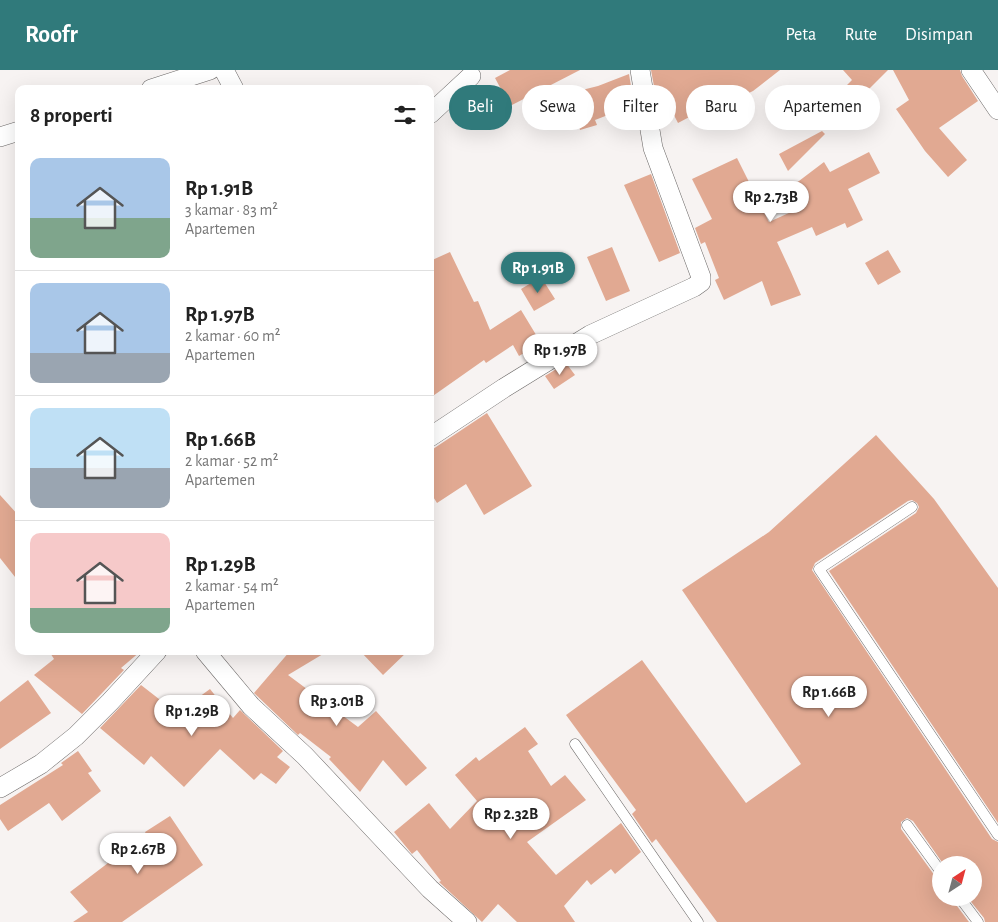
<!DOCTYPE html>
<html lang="id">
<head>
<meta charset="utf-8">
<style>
	body { margin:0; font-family:"Alegreya Sans",sans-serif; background:#f6f6f6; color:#222; height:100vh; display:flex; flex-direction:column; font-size:19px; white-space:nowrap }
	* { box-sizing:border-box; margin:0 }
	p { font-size:16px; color:#767676 }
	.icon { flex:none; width:28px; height:28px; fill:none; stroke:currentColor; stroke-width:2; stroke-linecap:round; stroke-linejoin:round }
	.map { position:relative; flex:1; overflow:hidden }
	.details { position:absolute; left:15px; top:15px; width:419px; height:570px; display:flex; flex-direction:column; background:#fff; border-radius:10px; box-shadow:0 5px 20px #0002 }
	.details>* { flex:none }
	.guide { position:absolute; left:449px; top:15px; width:474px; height:45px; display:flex; gap:10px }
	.needle { width:32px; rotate:36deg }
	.fabs { position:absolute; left:932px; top:786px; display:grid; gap:10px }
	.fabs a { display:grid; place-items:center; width:50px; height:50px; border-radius:50%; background:#fff; box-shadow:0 5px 20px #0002; font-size:25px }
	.price { position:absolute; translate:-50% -42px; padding:0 11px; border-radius:18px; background:#fff; color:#222; font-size:16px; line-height:32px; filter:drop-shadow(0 1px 2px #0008) }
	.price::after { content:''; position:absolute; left:50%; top:30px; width:15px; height:11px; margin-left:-8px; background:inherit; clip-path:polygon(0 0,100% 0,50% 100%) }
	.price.active { background:#307a7b; color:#fff }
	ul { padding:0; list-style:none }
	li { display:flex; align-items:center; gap:15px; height:125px; padding:0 15px }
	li+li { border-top:1px solid #e0e0e0 }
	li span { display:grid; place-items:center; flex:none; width:140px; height:100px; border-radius:10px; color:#555 }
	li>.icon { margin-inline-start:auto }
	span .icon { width:60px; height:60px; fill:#fffc; stroke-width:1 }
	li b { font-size:21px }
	h2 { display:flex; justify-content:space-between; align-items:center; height:60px; padding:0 15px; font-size:21px }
	.tag { padding:0 18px; border-radius:22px; background:#fff; box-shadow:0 5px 20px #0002; font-size:18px; line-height:45px }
	.tag.active { background:#307a7b; color:#fff }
	header { display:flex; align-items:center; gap:30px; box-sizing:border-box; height:70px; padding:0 25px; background:#307a7b; color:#fff }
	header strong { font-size:24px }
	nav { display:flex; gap:28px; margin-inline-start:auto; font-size:18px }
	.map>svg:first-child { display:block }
	.building { fill:#e1a992 }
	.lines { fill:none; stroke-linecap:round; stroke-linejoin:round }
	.service-casing { stroke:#6c6968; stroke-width:11 }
	.minor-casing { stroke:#6c6968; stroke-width:20 }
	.service { stroke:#fff; stroke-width:10 }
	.minor { stroke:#fff; stroke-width:19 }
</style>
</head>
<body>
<header>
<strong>Roofr</strong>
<nav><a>Peta</a><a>Rute</a><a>Disimpan</a></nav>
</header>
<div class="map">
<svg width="998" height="852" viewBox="0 0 998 852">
	<rect width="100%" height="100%" fill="#f7f3f2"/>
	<!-- building -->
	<path class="building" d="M510,0H580L510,36L495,8Z
		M651,0H780L753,21L716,39L714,34L678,53L663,24L656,27Z
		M843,0H888L859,29L846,16L852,10Z
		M893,0H960L962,6L978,31L939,58L967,90L948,107L925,81L896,39L909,30Z
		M629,4L634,35L595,50L597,55L580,60L570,23L598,16Z
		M822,61L825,64L788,101L779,84Z
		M869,82L880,103L848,119L863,150L847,158L845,153L816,166L812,157L777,172L791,202L801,225L771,236L762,211L724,230L715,210L719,208L705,172L701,174L695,158L712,149L692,109L737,88L769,152L802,137L795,114L824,92L830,102Z
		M651,104L680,183L659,192L624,115Z
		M612,177L630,221L606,231L587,187Z
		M888,180L901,202L878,215L865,193Z
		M450,182L474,232L478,231L490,260L521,240L541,273L519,286L513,275L486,293L484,290L430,328V191Z
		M541,207L555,229L534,241L521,219Z
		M566,293L575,305L554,319L545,306Z
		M487,343L532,416L484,445L466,414L437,433L430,422V381Z
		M876,365L934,429L998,518V753L829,501L916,443L919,437L917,433L912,430L908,431L815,493L812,500L992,769L998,772V852H985L984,848L968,828H974V795H944L913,751L907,748L901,752V759L935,806L941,809V828H953L954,832L969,852H717L656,769L652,773L632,744L636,740L566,645L642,590L746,733L801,694L682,520L769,462Z
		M0,425L19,446V512L0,488Z
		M49,581H141L121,598L124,600L82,644L34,605L54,589Z
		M290,581H328L288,605L358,657L376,641L427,698L406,716L383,690L360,722L329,689L331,687L300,663L298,665L254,623Z
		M360,581H408L383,605Z
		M28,610L51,643L0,679V632Z
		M141,615L177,643L210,619L233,648L240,640L283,681L277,687L290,697L276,714L261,703L254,710L220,679L184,717L151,686L144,695L100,658Z
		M525,657L538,674L528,681L551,716L565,705L586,730L527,772L556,805L621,753L641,782L615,804L611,799L591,815L587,810L564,836L575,852H517L498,834L482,852L439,812L441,811L417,780L412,784L394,762L429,733L450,759L477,731L455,705L476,687L479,691Z
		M78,681L92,701L88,703L101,721L62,751L49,733L8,761L0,749V735L63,695L61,693Z
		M170,746L203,795L122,852H73L88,842L70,822L146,764L145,762Z"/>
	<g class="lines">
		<defs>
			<path id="service" d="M912,437L819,499L998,765
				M575,674L698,852
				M907,755L941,802
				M960,828L978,852"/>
			<path id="minor" d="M224,0L234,19
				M971,0L998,40
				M151,19L210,0
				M430,44L471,6
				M0,67L19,61
				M430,367L504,318L590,265L694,217L701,212V207L653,78L640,0
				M205,581L251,636L305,686L430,819L467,852
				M0,718L41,694L76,666L110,632L157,581"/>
		</defs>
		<!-- service casing -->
		<use href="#service" class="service-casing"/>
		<!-- minor casing -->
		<use href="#minor" class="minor-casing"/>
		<!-- service -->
		<use href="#service" class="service"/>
		<!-- minor -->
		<use href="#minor" class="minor"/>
	</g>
</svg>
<div class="fabs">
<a><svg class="needle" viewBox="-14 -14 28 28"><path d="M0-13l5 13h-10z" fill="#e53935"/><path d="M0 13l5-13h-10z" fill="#767676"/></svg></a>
</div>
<b class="price" style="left:771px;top:153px">Rp 2.73B</b>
<b class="price active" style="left:538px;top:224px">Rp 1.91B</b>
<b class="price" style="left:560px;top:306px">Rp 1.97B</b>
<b class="price" style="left:829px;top:648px">Rp 1.66B</b>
<b class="price" style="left:337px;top:657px">Rp 3.01B</b>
<b class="price" style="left:192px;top:667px">Rp 1.29B</b>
<b class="price" style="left:511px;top:770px">Rp 2.32B</b>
<b class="price" style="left:138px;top:805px">Rp 2.67B</b>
<div class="guide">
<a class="tag active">Beli</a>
<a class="tag">Sewa</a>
<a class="tag">Filter</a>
<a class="tag">Baru</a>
<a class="tag">Apartemen</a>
</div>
<section class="details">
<h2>8 properti<svg class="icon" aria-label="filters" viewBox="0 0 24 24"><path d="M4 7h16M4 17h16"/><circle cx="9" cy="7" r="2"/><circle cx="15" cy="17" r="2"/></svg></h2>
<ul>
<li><span style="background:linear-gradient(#a9c7e8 60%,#7fa58c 0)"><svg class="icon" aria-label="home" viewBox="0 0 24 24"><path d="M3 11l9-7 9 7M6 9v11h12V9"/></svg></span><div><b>Rp 1.91B</b><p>3 kamar · 83 m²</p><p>Apartemen</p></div></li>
<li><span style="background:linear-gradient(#a9c7e8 70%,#9aa5b1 0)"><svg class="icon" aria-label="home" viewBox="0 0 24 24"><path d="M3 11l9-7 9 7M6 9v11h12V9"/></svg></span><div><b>Rp 1.97B</b><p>2 kamar · 60 m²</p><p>Apartemen</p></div></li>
<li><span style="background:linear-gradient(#bfe0f5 60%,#9aa5b1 0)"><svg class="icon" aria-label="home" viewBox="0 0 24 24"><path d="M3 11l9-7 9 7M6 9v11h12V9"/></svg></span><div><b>Rp 1.66B</b><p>2 kamar · 52 m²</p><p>Apartemen</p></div></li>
<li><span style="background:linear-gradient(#f6c9c9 75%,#7fa58c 0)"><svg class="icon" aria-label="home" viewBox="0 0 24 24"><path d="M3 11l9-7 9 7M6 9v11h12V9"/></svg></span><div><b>Rp 1.29B</b><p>2 kamar · 54 m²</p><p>Apartemen</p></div></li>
</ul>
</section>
</div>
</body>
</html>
